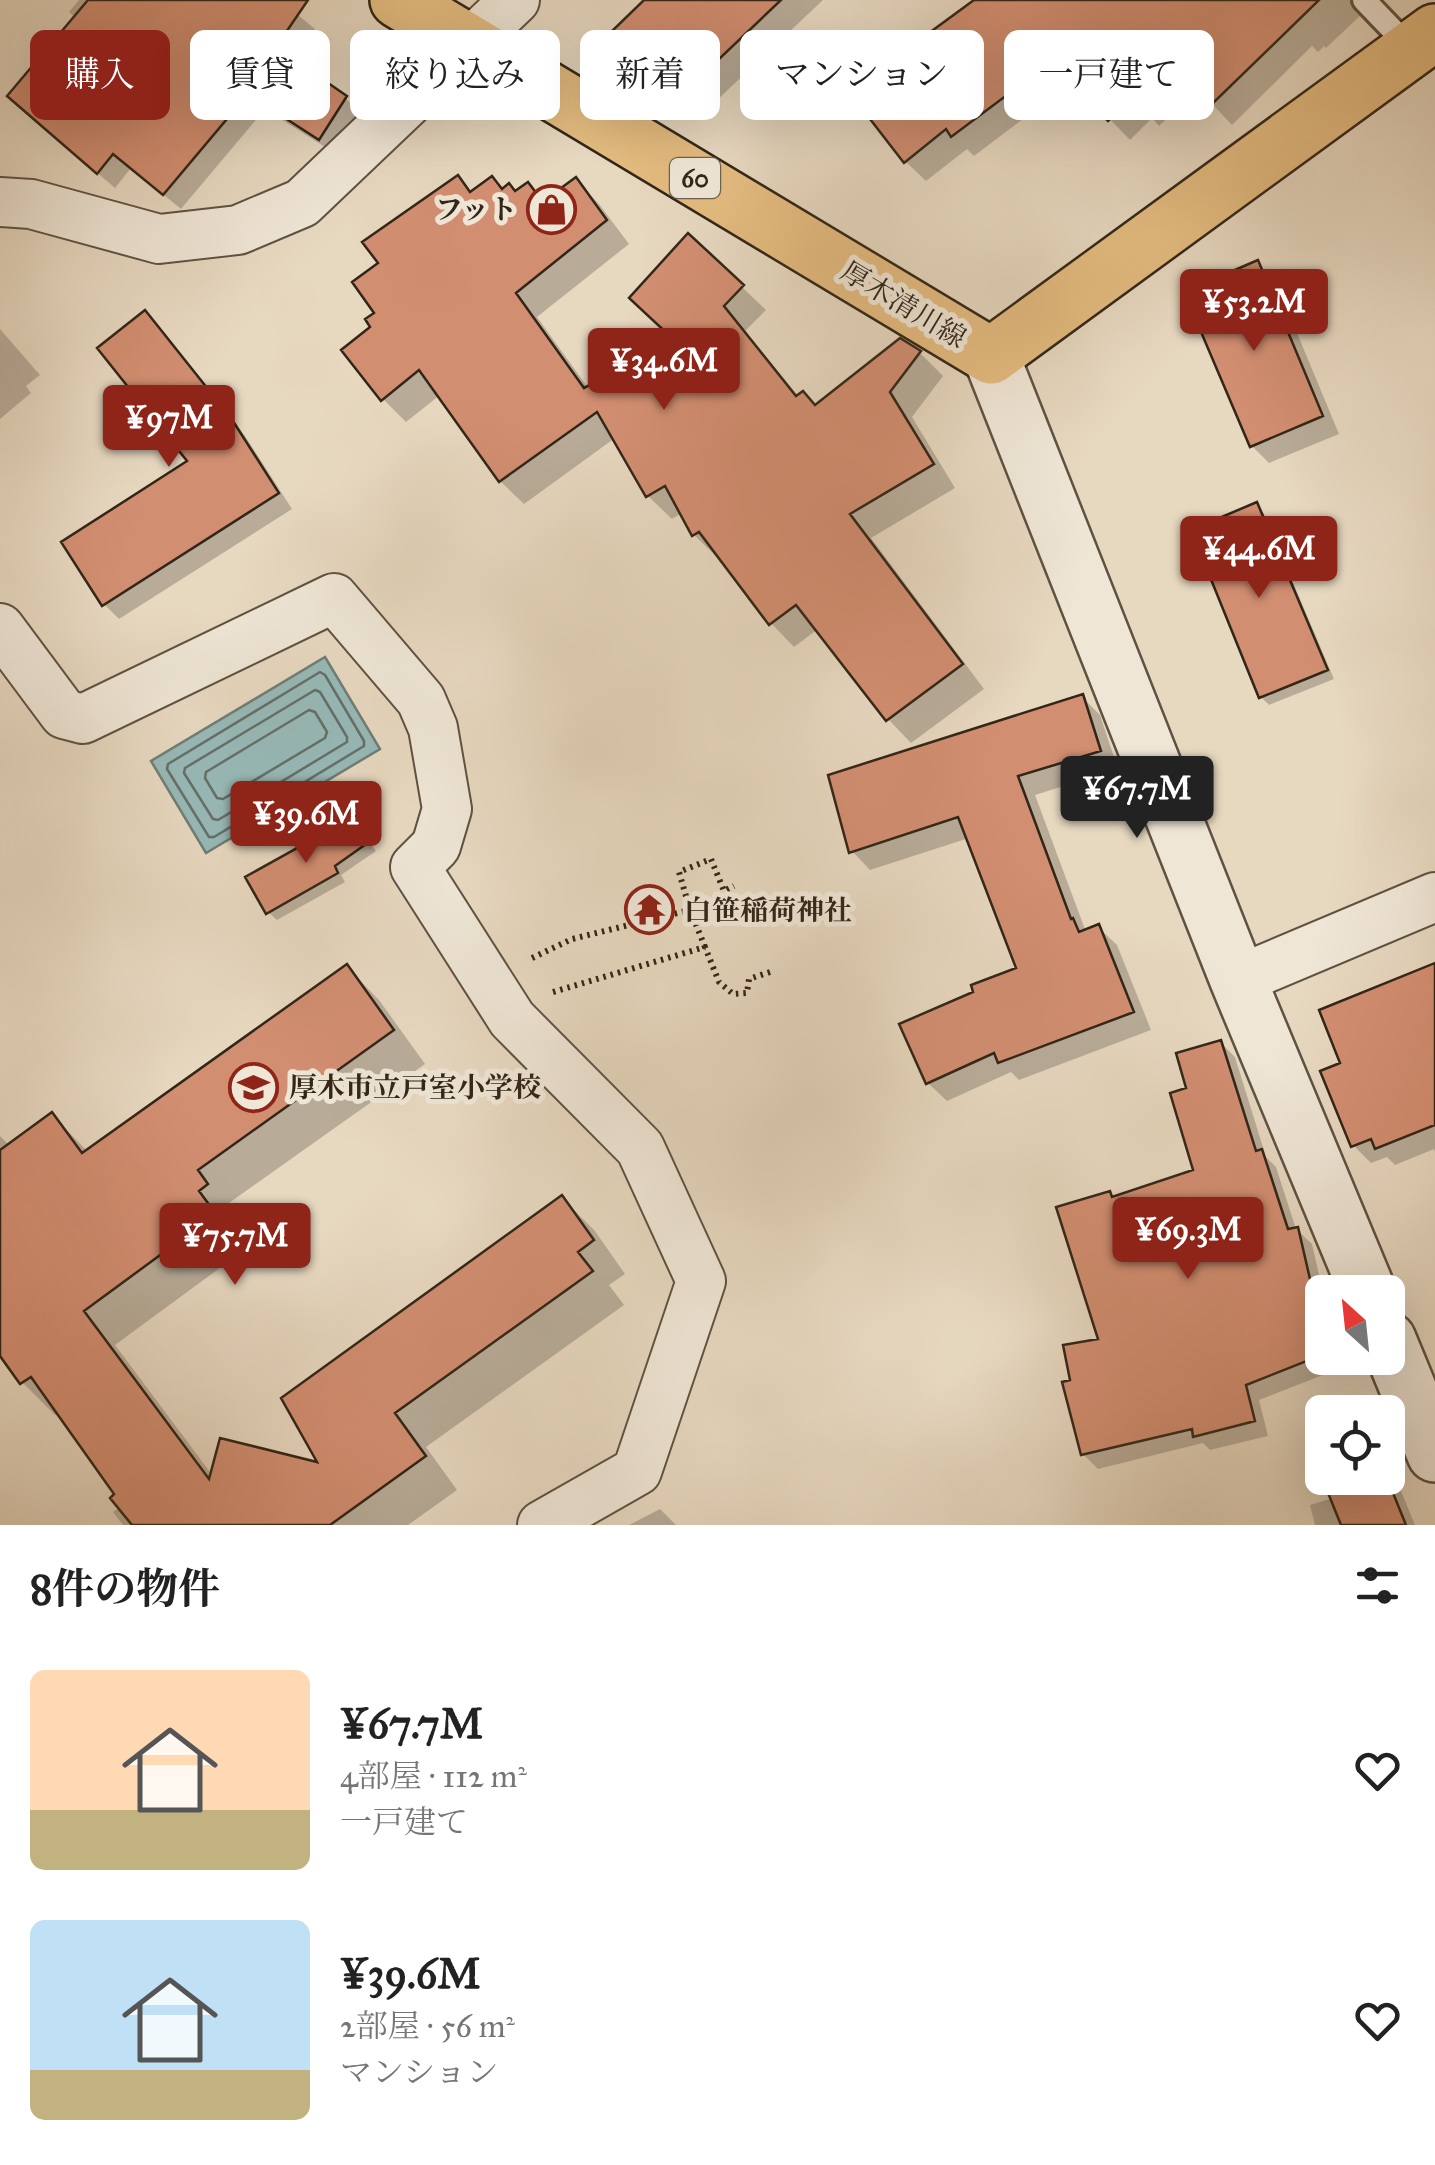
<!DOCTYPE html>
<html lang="ja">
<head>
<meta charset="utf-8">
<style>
	body { margin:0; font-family:"IM FELL Great Primer","Noto Serif JP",serif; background:#f6f6f6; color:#222; height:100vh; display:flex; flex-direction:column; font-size:38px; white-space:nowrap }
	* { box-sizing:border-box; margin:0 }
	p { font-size:32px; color:#767676 }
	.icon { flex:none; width:55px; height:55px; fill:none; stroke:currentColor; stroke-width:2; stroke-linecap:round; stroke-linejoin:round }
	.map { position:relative; height:1525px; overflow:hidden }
	.side { display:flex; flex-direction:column; background:#fff; flex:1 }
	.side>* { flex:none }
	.banner { position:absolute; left:30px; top:30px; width:1375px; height:90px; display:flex; gap:20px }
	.needle { width:65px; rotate:333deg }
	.tools { position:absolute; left:1305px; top:1275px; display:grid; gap:20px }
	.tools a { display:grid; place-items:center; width:100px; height:100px; border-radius:15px; background:#fff; box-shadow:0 10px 40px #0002; font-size:50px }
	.price { position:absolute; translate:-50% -85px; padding:0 22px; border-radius:10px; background:#8f2418; color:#fff; font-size:32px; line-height:65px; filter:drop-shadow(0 2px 5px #0008) }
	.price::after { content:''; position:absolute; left:50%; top:60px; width:30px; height:22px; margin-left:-15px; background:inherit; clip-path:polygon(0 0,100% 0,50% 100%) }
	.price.current { background:#222; color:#fff }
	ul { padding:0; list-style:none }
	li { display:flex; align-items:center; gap:30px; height:250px; padding:0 30px }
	li span { display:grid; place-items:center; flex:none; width:280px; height:200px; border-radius:15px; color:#555 }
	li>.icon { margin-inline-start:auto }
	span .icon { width:120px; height:120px; fill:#fffc; stroke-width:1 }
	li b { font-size:42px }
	h2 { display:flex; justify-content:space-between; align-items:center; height:120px; padding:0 30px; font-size:42px }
	.pill { padding:0 35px; border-radius:15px; background:#fff; box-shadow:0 10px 40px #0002; font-size:35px; line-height:90px }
	.pill.current { background:#8f2418; color:#fff }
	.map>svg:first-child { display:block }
	.water { fill:#97b9b7; stroke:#6f7e77; stroke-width:2.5 }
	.shadow { fill:#0003 }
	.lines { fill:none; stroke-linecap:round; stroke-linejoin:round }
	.shore { stroke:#647068; stroke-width:2.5 }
	.building { fill:#d28e71; stroke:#322618; stroke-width:2.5 }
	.service-casing { stroke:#5f5242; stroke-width:28 }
	.minor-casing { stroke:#5f5242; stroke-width:52 }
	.tertiary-casing { stroke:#5f5242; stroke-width:60 }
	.primary-casing { stroke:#322618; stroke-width:60 }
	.path { stroke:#322618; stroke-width:6; stroke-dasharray:2.5 5; stroke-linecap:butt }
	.service { stroke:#efe6d6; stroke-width:22 }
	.minor { stroke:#efe6d6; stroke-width:48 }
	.tertiary { stroke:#efe6d6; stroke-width:55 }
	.primary { stroke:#e4bc80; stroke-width:55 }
	.labels { text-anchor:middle; stroke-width:10; stroke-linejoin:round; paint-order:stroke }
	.shield { fill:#efe6d6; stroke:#6b6051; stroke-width:2.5 }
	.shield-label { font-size:25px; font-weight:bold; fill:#322618 }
	.poi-label { font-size:28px; font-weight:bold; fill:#322618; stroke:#efe6d6; text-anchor:start }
	.street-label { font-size:28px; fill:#322618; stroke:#efe6d6 }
</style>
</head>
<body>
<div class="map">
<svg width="1435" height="1525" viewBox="0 0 1435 1525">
	<rect width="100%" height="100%" fill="#e7d8c0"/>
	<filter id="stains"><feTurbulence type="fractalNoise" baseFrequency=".002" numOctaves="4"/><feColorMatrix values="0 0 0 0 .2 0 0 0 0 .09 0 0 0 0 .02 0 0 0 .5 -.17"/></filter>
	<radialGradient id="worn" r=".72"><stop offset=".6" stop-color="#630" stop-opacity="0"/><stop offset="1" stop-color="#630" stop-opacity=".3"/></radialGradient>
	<!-- water -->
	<path class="water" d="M325,657L380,749L206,853L151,761Z"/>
	<!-- shadow -->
	<path class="shadow" d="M79,0H280L315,29L293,62L345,98L362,114L336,154L265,109L181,209L131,168L115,188L26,112L76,18L69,12Z
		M648,0H823L698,118L678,98Z
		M978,0H1377L1326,48L1324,46L1318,52L1312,46L1232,125L1198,89L1159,126L1152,118L1130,140L1073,81L974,156L967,149L926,181L905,161Z
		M458,178L473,193L503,191L539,196H554L576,180L599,204L629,244L537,317L589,389L675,340L742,287L766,310L745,331L799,397L816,407L920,353L943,376L912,417L955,488L871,538L984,689L911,743L888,719L818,629L794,647L771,623L721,556L718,558L694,535L682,513L672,519L648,496L615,438L524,504L500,481L440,395L406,422L383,399L374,327L382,264Z
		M1257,263L1275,280L1339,434L1269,463L1252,446Z
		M159,328L245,436L292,509L119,619L104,604L191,462Z
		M0,329L40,375L26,386L31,393L0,419Z
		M1256,505L1264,514L1334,679L1269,705L1261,697Z
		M1082,697L1100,715L1118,769L1035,795L1086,932L1098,927L1117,945L1151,1030L1019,1080L1011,1072L947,1101L928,1083L976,993L1019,969L969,838L870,870L852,851Z
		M353,820L376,851L341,875L345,882L277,920L268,912Z
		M1435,965V1152L1434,1149L1395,1165L1387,1157L1371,1163L1354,1146L1344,1064Z
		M347,967L379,1000L425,1064L229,1203L239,1218L230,1225L247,1248L115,1345L213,1476L322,1466L562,1198L595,1231L625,1274L609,1285L624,1305L426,1447L457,1490L408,1525H123L113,1512L120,1507L118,1494L59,1412L55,1415L22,1382L0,1351V1136L10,1146L52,1115L88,1152Z
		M1221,1043L1235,1057L1266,1157L1276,1167L1296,1229L1312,1244L1323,1292L1322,1358L1361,1360L1259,1400L1268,1436L1210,1450L1203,1443L1098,1469L1083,1454L1072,1382L1101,1341L1109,1194L1114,1198L1196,1172L1189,1090Z
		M1388,1474L1399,1486L1415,1525H1315L1310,1505L1333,1498L1330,1489L1359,1478H1388Z
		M660,1509L676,1525H629Z"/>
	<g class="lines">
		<!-- shore -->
		<path class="shore" d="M320,672L325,675L364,741V746L214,837H209L167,769L168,764Z
			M315,690L320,692L347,737V742L218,820L213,819L184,773L185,768Z
			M309,710L315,712L327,732L325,738L223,799L217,798L205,778L206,772Z"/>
	</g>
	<!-- building -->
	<path class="building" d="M88,0H308L276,47L347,96L319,140L248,94L163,195L113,154L97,174L7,96Z
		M644,0H781L676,100L612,31Z
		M974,0H1319L1210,106L1177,70L1137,107L1130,100L1108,121L1051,62L951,137L946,129L904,163L853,97L912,51L910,47Z
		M458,175L470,192L492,176L502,189L509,183L515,191L528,182L537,194L548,186L553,194L576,177L607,220L516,293L584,388L672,338L629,298L688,233L744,285L724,306L796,396L803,391L815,405L900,338L921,351L890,392L934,464L850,514L963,664L886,721L796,605L769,625L699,532L692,536L665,486L646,497L597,412L499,482L419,370L381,401L341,350L370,327L365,319L374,313L352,282L378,263L362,242Z
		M1258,260L1323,416L1250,447L1184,292Z
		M145,310L231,418L279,493L102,606L61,542L187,461L97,348Z
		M1257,502L1328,670L1259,698L1191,530Z
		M1083,694L1101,751L1018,776L1071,919L1073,918L1079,932L1099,924L1134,1012L998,1063L994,1053L926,1084L899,1024L973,992L971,985L1016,968L958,817L849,853L828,775Z
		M353,817L369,842L335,866L338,873L266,914L245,877Z
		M1435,963V1125L1375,1149L1371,1139L1351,1147L1320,1071L1340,1063L1319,1010Z
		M347,964L394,1030L198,1170L208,1184L199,1191L216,1214L84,1311L209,1479L220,1438L317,1462L281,1398L562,1195L594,1240L578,1252L593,1271L395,1413L426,1456L330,1525H132L110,1498L114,1494L31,1377L20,1384L0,1356V1150L52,1112L82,1153Z
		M1221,1040L1256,1151L1262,1149L1288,1229L1298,1227L1322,1331V1355L1246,1385L1255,1421L1193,1437L1192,1429L1081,1455L1062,1382L1070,1380L1063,1345L1098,1339L1056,1207L1110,1191L1112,1197L1193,1170L1170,1093L1186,1088L1176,1053Z
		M1352,1478H1387L1406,1525H1341L1326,1488Z"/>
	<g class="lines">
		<defs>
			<path id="service" d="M1364,0L1413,51"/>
			<path id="minor" d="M0,202L31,204L159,239L238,230L302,203L515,0
				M0,628L64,714L83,719L334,598L421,700L433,728L447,809L436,846L415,867L512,1019L640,1148L701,1281L637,1471L542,1525
				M1238,980L1435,897"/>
			<path id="tertiary" d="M991,356L1238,980L1368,1292
				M1388,1340L1435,1454"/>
			<path id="primary" d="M398,0L991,356L1435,32"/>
		</defs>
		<!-- service casing -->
		<use href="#service" class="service-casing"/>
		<!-- minor casing -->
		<use href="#minor" class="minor-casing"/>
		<!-- tertiary casing -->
		<use href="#tertiary" class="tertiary-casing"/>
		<!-- primary casing -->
		<use href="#primary" class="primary-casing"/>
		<!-- path -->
		<path class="path" d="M657,906L662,905L665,916
			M690,910L705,947
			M532,958L572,939L690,910L679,872L711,859L724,891L734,886
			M553,992L705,947L719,982L733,994L747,993L749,979L770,972"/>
		<!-- service -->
		<use href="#service" class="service"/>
		<!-- minor -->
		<use href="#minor" class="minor"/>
		<!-- tertiary -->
		<use href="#tertiary" class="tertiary"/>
		<!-- primary -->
		<use href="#primary" class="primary"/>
	</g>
	<!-- icons -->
	<defs>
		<symbol id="shop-ring" viewBox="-11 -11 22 22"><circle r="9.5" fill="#efe6d6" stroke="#8f2418" stroke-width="1.5"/><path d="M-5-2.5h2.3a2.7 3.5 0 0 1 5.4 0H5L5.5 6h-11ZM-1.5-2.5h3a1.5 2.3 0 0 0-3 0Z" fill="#8f2418"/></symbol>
		<symbol id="temple-ring" viewBox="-11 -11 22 22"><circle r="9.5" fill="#efe6d6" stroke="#8f2418" stroke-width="1.5"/><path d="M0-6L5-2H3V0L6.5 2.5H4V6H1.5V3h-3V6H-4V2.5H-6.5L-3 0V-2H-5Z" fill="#8f2418"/></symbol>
		<symbol id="school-ring" viewBox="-11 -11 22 22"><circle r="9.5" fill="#efe6d6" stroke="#8f2418" stroke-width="1.5"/><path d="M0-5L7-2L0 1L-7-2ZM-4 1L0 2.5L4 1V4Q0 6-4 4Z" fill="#8f2418"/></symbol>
	</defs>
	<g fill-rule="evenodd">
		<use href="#shop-ring" x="524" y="182" width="55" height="55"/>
		<use href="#temple-ring" x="622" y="882" width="55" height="55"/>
		<use href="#school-ring" x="226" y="1060" width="55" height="55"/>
	</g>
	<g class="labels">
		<!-- shield labels -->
		<rect class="shield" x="670" y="158" width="50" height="40" rx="8"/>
		<g class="shield-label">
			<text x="695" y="187">60</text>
		</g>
		<!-- poi labels -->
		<g class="poi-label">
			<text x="517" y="219" text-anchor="end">フット</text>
			<text x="684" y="920">白笹稲荷神社</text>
			<text x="289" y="1097">厚木市立戸室小学校</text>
		</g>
		<!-- street labels -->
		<g class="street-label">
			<text transform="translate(904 304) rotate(31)" y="10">厚木清川線</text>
		</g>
	</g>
	<rect width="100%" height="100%" filter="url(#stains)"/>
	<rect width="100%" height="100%" fill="url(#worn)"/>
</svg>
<div class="tools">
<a><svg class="needle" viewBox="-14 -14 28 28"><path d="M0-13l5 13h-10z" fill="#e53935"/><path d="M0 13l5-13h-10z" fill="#767676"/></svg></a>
<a><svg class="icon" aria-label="locate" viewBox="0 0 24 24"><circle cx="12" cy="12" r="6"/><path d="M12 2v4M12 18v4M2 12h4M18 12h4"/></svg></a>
</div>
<b class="price" style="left:1254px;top:354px">¥53.2M</b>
<b class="price" style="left:664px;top:413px">¥34.6M</b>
<b class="price" style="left:169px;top:470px">¥97M</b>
<b class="price" style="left:1259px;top:601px">¥44.6M</b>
<b class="price current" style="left:1137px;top:841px">¥67.7M</b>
<b class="price" style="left:306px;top:866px">¥39.6M</b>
<b class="price" style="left:1188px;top:1282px">¥69.3M</b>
<b class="price" style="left:235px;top:1288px">¥75.7M</b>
<div class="banner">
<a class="pill current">購入</a>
<a class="pill">賃貸</a>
<a class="pill">絞り込み</a>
<a class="pill">新着</a>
<a class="pill">マンション</a>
<a class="pill">一戸建て</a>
</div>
</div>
<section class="side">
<h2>8件の物件<svg class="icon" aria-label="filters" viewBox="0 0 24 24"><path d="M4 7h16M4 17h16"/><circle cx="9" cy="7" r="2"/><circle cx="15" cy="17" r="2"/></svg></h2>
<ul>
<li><span style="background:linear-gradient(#ffd9b3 70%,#c2b280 0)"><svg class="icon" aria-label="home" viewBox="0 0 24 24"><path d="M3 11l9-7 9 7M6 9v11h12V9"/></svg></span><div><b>¥67.7M</b><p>4部屋 · 112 m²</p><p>一戸建て</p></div><svg class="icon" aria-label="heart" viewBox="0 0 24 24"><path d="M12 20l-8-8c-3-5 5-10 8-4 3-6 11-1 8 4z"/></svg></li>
<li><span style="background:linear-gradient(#bfe0f5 75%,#c2b280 0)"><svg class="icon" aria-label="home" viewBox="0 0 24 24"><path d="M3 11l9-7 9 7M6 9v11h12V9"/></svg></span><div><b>¥39.6M</b><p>2部屋 · 56 m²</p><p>マンション</p></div><svg class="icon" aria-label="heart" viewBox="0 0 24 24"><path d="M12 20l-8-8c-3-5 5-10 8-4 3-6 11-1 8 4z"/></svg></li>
</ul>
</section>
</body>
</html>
